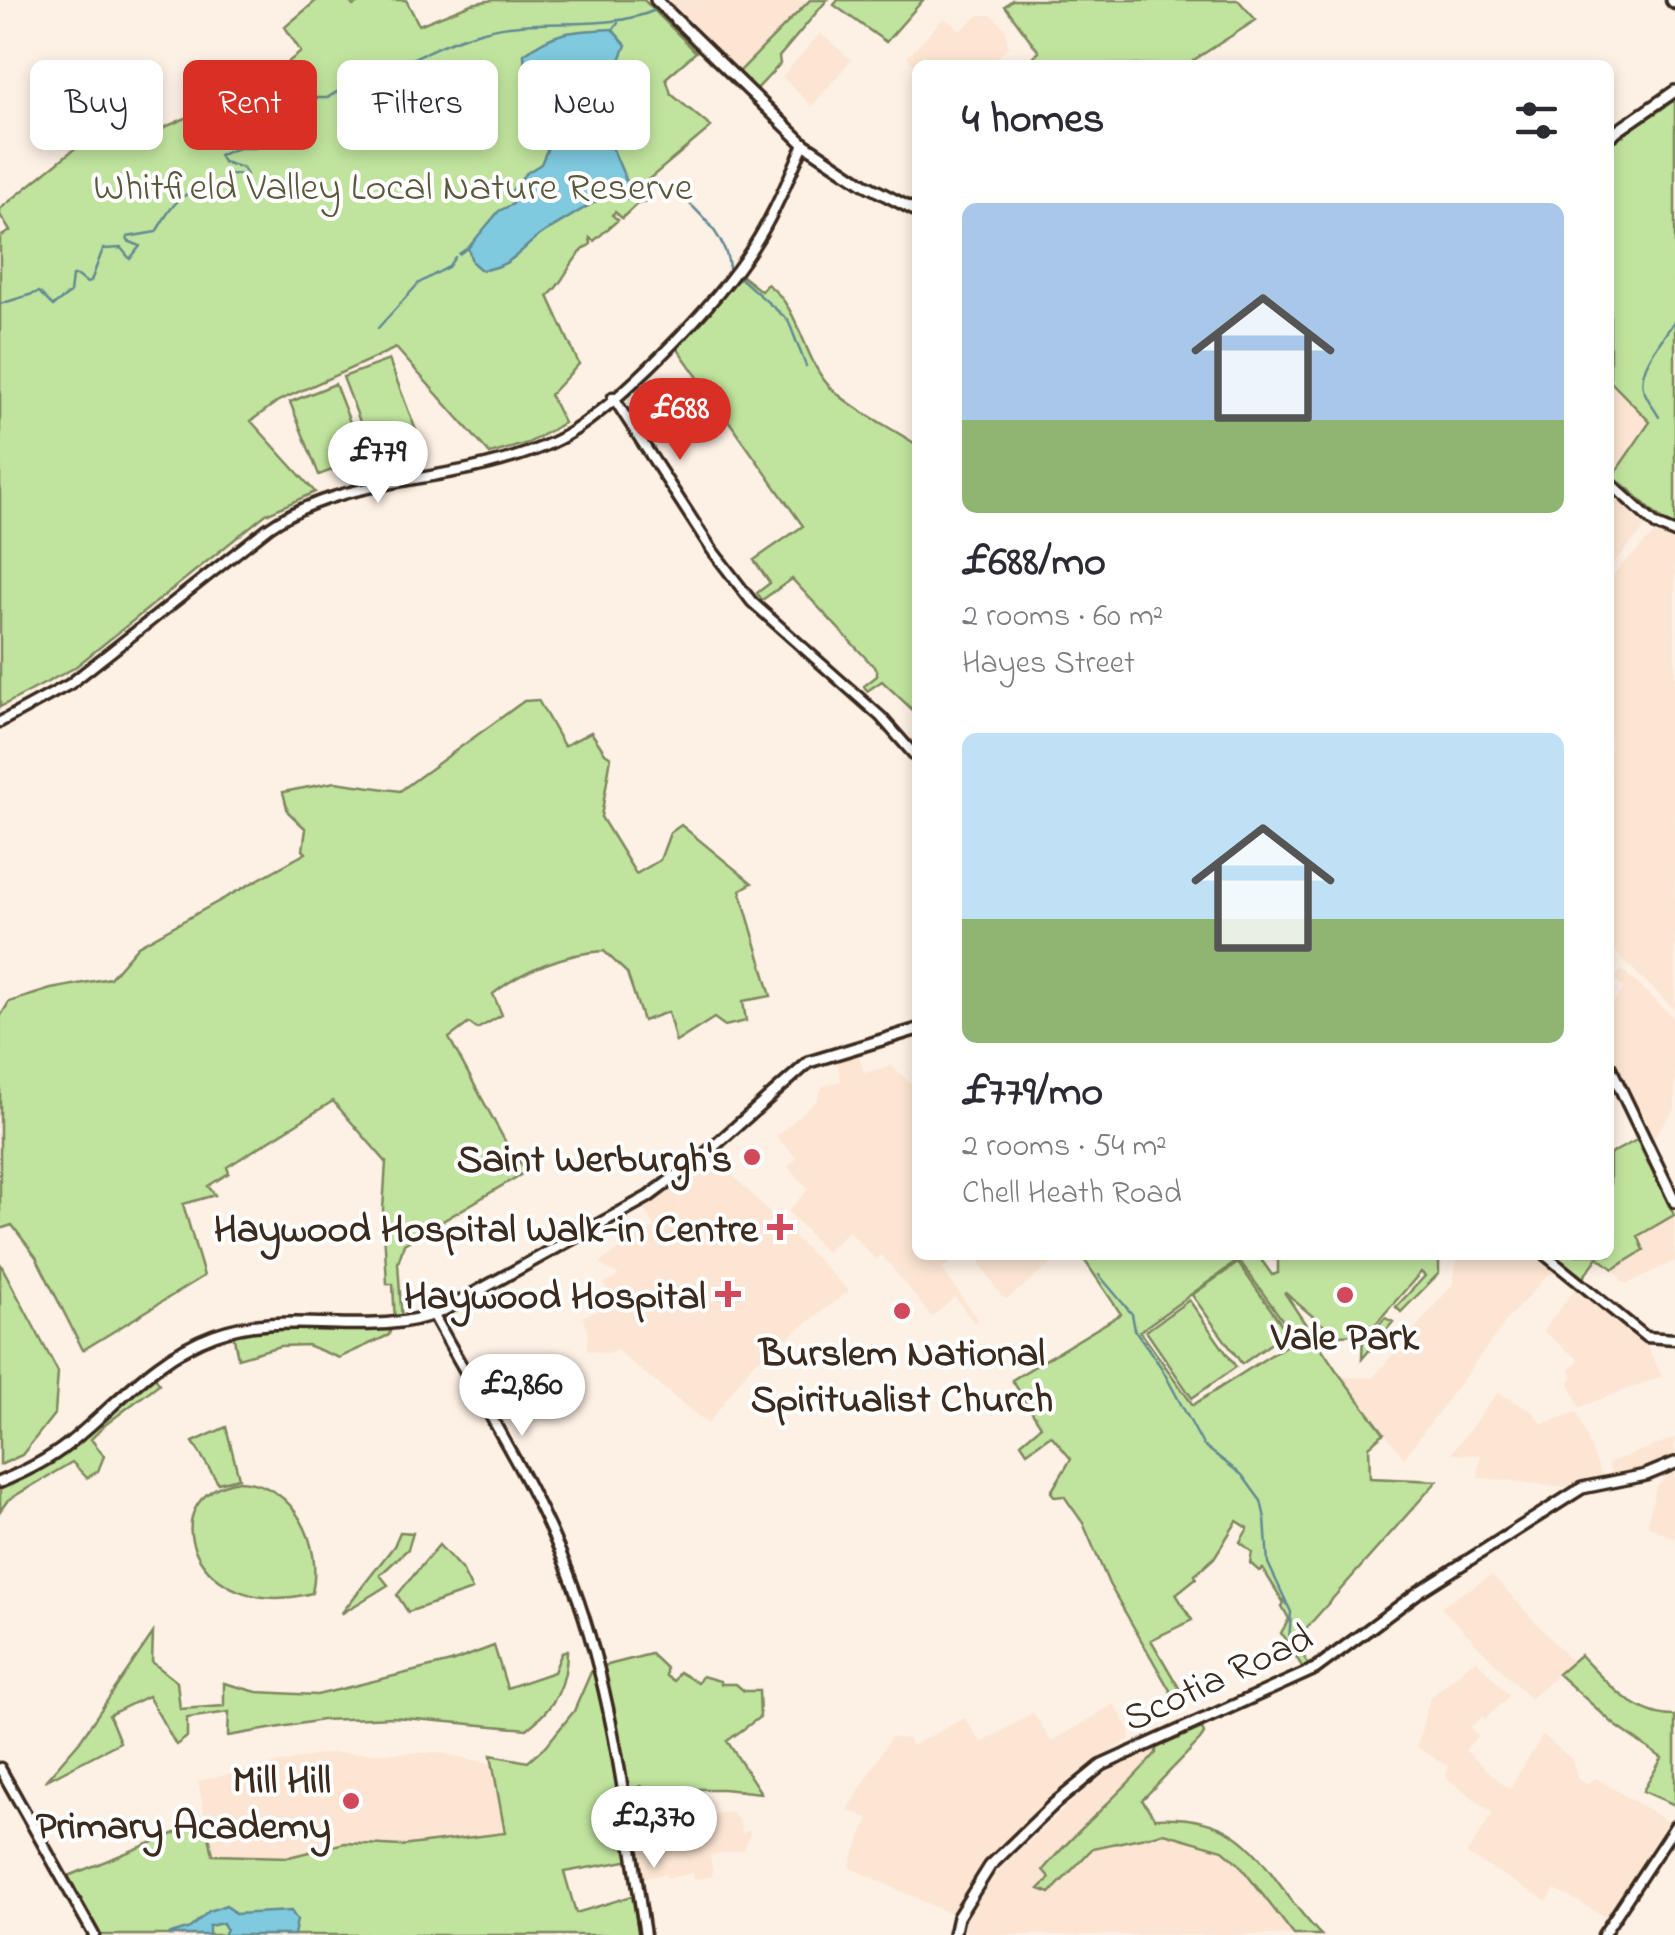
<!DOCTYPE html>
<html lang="en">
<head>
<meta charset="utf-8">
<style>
	body { margin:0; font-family:"Indie Flower",sans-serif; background:#f2f2f3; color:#2b2b33; height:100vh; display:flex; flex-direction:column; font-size:38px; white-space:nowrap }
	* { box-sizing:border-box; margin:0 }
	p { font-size:32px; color:#7c7c81 }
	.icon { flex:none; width:55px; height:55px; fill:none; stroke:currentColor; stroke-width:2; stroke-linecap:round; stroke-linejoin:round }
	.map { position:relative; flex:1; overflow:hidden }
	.drawer { position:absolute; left:912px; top:60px; width:702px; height:1200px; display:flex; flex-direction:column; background:#fff; border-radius:15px; box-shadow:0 5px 15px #0003 }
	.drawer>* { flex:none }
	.guide { position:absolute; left:30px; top:60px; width:732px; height:90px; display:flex; gap:20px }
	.price { position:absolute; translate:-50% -85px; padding:0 22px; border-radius:35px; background:#fff; color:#222; font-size:32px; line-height:65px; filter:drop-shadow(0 2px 5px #0008) }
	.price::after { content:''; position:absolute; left:50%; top:60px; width:30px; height:22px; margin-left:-15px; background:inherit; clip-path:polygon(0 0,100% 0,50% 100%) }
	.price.selected { background:#d93025; color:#fff }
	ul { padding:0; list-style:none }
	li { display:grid; align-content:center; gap:20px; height:530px; padding:0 50px }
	li span { display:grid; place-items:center; height:310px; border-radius:15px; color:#555 }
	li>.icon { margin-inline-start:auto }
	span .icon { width:180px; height:180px; fill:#fffc; stroke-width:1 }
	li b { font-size:42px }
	h2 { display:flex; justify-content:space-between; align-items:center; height:120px; padding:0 50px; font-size:42px }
	.tag { padding:0 35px; border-radius:15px; background:#fff; box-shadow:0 5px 15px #0003; font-size:35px; line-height:90px }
	.tag.selected { background:#d93025; color:#fff }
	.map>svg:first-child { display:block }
	.built { fill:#fce5d2 }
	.green { fill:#c0e49e; stroke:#7e875e; stroke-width:2.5; fill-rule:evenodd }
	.water { fill:#7fcadf; stroke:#648a92; stroke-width:2.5 }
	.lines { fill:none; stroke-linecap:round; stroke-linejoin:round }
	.stream { stroke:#648a92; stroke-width:2.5 }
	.minor-casing { stroke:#3b2a1e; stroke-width:15 }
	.major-casing { stroke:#3b2a1e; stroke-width:16 }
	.highway-casing { stroke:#3b2a1e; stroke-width:19 }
	.minor { stroke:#fff; stroke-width:8 }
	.major { stroke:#fff; stroke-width:9 }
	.highway { stroke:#fff; stroke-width:11 }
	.poi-dot { fill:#d1495b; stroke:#fff; stroke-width:4 }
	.labels { text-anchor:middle; stroke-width:8; stroke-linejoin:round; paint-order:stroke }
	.park-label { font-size:40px; fill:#5c583e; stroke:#fff }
	.poi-label { font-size:40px; font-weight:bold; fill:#3b2a1e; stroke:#fff; text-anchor:end }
	.street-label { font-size:40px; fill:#3b2a1e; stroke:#fff }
</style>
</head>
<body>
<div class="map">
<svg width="1675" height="1935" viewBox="0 0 1675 1935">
	<rect width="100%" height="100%" fill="#fdf0e5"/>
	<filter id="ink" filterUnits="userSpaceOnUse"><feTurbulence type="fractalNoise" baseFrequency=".01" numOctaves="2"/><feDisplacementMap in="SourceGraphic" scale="20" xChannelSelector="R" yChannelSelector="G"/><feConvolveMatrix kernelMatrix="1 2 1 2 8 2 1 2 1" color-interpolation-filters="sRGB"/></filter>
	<g filter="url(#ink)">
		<!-- built -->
		<path class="built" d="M670,0H810L739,72Z
			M979,15H992L1006,29L1008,46L991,65L917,67L907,57L944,18L961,30Z
			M820,33L851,60L812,106L782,77Z
			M1610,381L1650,422L1612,477L1610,476Z
			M1610,490L1645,528L1610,567Z
			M1657,531L1675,541V1010L1610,947V577Z
			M1622,970L1675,1019V1109L1652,1139L1610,1055V1007L1624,989L1614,978Z
			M858,1053L864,1073L891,1066L917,1088L918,1255H961L942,1269L978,1320L974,1323L955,1297L932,1317L882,1255L876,1260L849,1231L826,1252L788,1211L809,1189L788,1167L797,1158L776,1137L817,1100L823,1086L841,1081L836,1058Z
			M715,1158L849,1291L751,1365L708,1424L616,1350L605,1353L587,1350L588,1332L583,1317L604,1307L613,1298L603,1284L619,1275L600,1264L602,1261L655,1227L642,1205Z
			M1674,1215L1675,1261L1627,1284L1623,1282L1613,1269L1644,1250L1637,1236Z
			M975,1255H1063L1007,1299L1001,1296Z
			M1458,1255H1545L1562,1269L1560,1273L1549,1274L1509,1317L1404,1458L1343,1377L1373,1378L1453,1284Z
			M1576,1281L1646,1337L1648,1348L1662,1376L1580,1407L1569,1382L1573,1377L1570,1370L1579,1360L1543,1331L1573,1291Z
			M1498,1392L1534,1413L1542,1424L1577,1412L1602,1477L1573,1486H1556L1478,1477L1481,1455L1451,1454Z
			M1675,1438V1459L1613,1478L1608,1463Z
			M1675,1469V1535L1673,1538L1648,1525V1520L1656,1487Z
			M1492,1575L1572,1662L1530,1699L1441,1607Z
			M1476,1659L1509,1696L1485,1719L1482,1717L1470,1727L1478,1736L1465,1750L1504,1785L1510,1788L1543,1735L1572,1760L1577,1778L1587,1784L1596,1778L1665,1820L1666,1824L1613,1909L1607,1912L1608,1918L1555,1889L1547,1901L1467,1854L1493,1813L1448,1779L1446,1774L1449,1767L1417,1747L1430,1698Z
			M1114,1704L1131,1732L1129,1739L1079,1772L985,1862L951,1914L849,1867L869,1818L848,1810L891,1737L908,1739L912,1746L964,1718L982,1743L1033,1712L1051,1742Z
			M1156,1748V1753L1129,1784L1082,1828L1040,1889L1051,1892L1093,1848L1164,1833L1223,1850L1238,1863L1294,1935H967L963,1922L1000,1868L1092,1783L1119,1765Z
			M327,1753H439L493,1764L506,1832L401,1846L345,1843L289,1857L213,1855L198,1781Z
			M702,1801L704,1815L731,1812L739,1821L742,1833L751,1830L744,1850L710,1855L713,1876L694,1879L693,1873L667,1878L665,1874L642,1878L631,1810Z"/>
		<!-- green -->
		<path class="green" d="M317,0H348L353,6L365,0H406L419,25L471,4L493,0H644L696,52L666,78L671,94L711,127L630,195L627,200L637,192L646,202L637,204L622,218L615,212L612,215L618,220L594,241L590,238L591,244C570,257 566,281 548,296L579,364L550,395L564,423L528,443L490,454L396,348L278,401L251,421L315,492L266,514L74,668L0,707V237L10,231L0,215V209L89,137L130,118L140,138L255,88L301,52L285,27Z
			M810,0H827L779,57L780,64L755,91L739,72Z
			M838,0H923L886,42L834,5Z
			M1012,0H1238L1256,20L1186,65H1026L1039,52L1005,6Z
			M1675,100V528C1650,515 1636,490 1612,477L1650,422L1610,381V144Z
			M742,276L761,291L767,284C802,309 802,360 832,389C854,410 892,428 917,445V714L882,681L867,691L864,686L877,676V670L792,579L762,600L757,593L770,583L754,560L803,526L672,341Z
			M389,360L417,433L371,451L343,377Z
			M335,384L364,458L319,475L290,402Z
			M538,700L564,746L591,732L605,753L611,757L601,817L636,874L660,860L670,833L681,825L752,883L740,890L771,996L743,1001L746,1021L725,1026L714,1018L676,1042L668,1012L643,1021L627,973L604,951C566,953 522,970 493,994L502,1015L477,1029L469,1023L449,1038L510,1150L527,1171L404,1244L398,1263L402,1323H395L393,1284H387L383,1210L386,1162L333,1101L227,1167L229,1173L208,1186L215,1195L183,1204L204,1276L83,1350L36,1257L12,1225L0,1229V1017L9,1002L51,989L110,978L138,946L306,853L303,850L306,829L288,812L283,792L335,782L400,791L524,701Z
			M1637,1140L1674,1215L1638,1236L1644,1250L1613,1269L1598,1257L1582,1279L1555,1258L1557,1255H1610V1154Z
			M1081,1255H1258L1272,1275L1278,1273V1259L1274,1255H1428L1439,1262V1273L1401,1312L1396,1307L1425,1276L1421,1272L1373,1327L1375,1329L1385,1318L1393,1322L1362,1359L1363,1334L1335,1335L1284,1292L1336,1370L1384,1433L1369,1446L1370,1478L1437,1481L1294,1642L1308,1663L1303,1668L1281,1633L1289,1619L1282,1606L1284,1603L1263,1569L1259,1571L1250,1563L1252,1552L1240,1542L1248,1528L1237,1521L1214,1558L1195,1575L1196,1578L1176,1594L1192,1620L1151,1640L1182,1693L1175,1699L1109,1584L1083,1523L1064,1496L1055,1497L1051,1492L1071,1459L1051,1435L1027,1452L1021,1443L1041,1426L1012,1380L1121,1314ZM1239,1260L1296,1339L1193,1405L1140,1331Z
			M0,1263L58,1372L55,1413L22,1455L0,1465Z
			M1238,1263L1287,1332L1242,1364L1192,1295Z
			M1189,1300L1236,1367L1192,1398L1146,1331Z
			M392,1324L389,1335L339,1358L307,1345L280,1346L238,1358L232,1329Z
			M155,1376L159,1384L105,1425L91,1439L104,1456L98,1471L87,1478L72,1462L8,1500L0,1511V1482L56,1454L120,1396Z
			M226,1427L239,1478L218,1483L193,1442Z
			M240,1481C295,1484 323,1545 312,1593C195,1624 146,1495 240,1481Z
			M400,1532L413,1533L408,1549L380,1575L388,1585L341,1614L394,1546Z
			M439,1545L462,1570L472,1590L408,1612L397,1595Z
			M153,1633L152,1662L177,1682L180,1709L224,1706V1683L257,1692L317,1695L451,1662L494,1646L507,1688L554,1672L562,1652L567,1650C567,1685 555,1707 527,1729L393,1717L322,1720L228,1736L229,1712L187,1718V1737L176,1745L148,1696L109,1715L120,1742L45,1781L79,1742Z
			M651,1654L666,1668V1676L674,1681L679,1672L698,1683L702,1676L720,1681L721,1684H736L744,1691H759L760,1717L727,1741L761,1793L723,1789H645L641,1786L626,1792L604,1666Z
			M1580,1655C1605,1681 1636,1717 1675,1716V1805L1643,1791L1662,1758L1615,1725L1558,1674Z
			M597,1667L632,1860L564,1872L576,1913L632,1896L639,1935H97L73,1884H67L63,1878L206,1821L213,1855L289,1857L345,1843L401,1846L505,1833L491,1755L528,1762L546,1746L574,1711L591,1672Z
			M1202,1728L1204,1734L1200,1740L1142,1800L1155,1818C1258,1813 1261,1875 1321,1935H1294L1238,1863L1223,1850L1164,1833L1093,1848L1050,1893L1039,1889L1050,1878L1043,1870C1078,1828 1121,1794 1156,1753V1748Z"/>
		<!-- water -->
		<path class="water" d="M612,29L626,45L616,70L625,90L611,145L626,180L632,186C604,194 574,215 548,230C523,244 514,268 481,270L472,262L468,248L499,211L513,204L510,193L525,174L541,164L563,112L561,102L525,72L524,54C556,30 573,31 612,29Z
			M226,1905L235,1914L291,1911L297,1920L294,1935H223L226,1929L223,1923L209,1926V1935H168L190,1928L209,1911Z"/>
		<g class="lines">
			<!-- stream -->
			<path class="stream" d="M613,30L618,23
				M687,201C707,220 727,241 729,268L788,320L806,366
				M459,254L469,247
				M0,304L39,292L53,306L70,293L72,276H78L87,283L91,281L103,249L121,248L130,259L140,246L128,241L127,237L156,232C175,200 185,185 226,187L227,174L247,175L243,168L223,162L219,155L239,148H255L260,144L257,133L266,126L275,130L291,127L294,119L291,109L308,98H327L348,85C394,71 436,43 484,31C542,15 602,34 658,9
				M378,328L419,283L448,267L455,257
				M1659,417C1654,408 1646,398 1643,388C1638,366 1664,338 1675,320
				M1099,1275L1132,1314L1135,1330L1161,1367L1203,1445L1242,1475L1261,1501L1265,1518L1268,1563L1291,1612L1289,1642"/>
			<defs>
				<path id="minor" d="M613,397L712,550L752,602L881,717L918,759
					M1610,483L1656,525L1675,533
					M0,722L70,684L268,528C330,484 413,483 486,465C514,458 540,450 565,436C620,404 718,302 753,247C774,215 788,179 804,144
					M1545,1255L1646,1337L1675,1339
					M433,1314C481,1403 539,1490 573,1585C614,1696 627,1819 645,1935
					M0,1768L94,1935
					M1603,1935L1675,1826"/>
				<path id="major" d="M656,0L804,144L864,184L918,212
					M1610,136L1675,91
					M1610,1067L1675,1202
					M0,1482C24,1472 47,1461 67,1445C116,1406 154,1357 214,1335C291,1307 371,1341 442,1311L648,1197L703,1156L809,1062L918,1029
					M954,1935L958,1917L990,1866L1054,1804L1102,1765L1315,1669L1420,1591L1582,1488L1646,1475L1675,1463"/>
				<path id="highway" d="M1673,0L1675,2"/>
			</defs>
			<!-- minor casing -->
			<use href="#minor" class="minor-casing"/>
			<!-- major casing -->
			<use href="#major" class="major-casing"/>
			<!-- highway casing -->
			<use href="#highway" class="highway-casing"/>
			<!-- minor -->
			<use href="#minor" class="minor"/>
			<!-- major -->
			<use href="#major" class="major"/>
			<!-- highway -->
			<use href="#highway" class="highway"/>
		</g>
	</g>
	<!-- markers -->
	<g class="poi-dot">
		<circle cx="752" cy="1157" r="10"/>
		<path d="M775 1212h10v10h10v10h-10v10h-10v-10h-10v-10h10z"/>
		<path d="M723 1279h10v10h10v10h-10v10h-10v-10h-10v-10h10z"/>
		<circle cx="1345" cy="1295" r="10"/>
		<circle cx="902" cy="1311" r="10"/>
		<circle cx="351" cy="1801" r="10"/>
	</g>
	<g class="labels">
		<!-- park labels -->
		<g class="park-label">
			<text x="393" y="199">Whitfield Valley Local Nature Reserve</text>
		</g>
		<!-- poi labels -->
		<g class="poi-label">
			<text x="732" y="1171">Saint Werburgh's</text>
			<text x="758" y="1241">Haywood Hospital Walk-in Centre</text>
			<text x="706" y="1308">Haywood Hospital</text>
			<text x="1345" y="1349" text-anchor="middle">Vale Park</text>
			<text x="902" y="1365" text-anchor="middle">Burslem National<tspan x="902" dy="46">Spiritualist Church</tspan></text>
			<text x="331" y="1792">Mill Hill<tspan x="331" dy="46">Primary Academy</tspan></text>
		</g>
		<!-- street labels -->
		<g class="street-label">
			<text transform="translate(1217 1676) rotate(-25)" y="14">Scotia Road</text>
		</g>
	</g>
</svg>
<b class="price selected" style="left:680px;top:463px">£688</b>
<b class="price" style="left:378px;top:506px">£779</b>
<b class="price" style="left:522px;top:1439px">£2,860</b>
<b class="price" style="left:654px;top:1871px">£2,370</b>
<div class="guide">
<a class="tag">Buy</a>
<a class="tag selected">Rent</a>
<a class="tag">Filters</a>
<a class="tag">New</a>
</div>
<section class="drawer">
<h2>4 homes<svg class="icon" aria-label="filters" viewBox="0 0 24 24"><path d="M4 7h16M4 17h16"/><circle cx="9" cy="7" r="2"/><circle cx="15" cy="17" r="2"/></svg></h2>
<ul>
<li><span style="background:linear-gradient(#a9c7e8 70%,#8fb573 0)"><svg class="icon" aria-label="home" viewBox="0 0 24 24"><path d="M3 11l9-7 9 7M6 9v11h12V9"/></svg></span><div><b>£688/mo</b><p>2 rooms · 60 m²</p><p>Hayes Street</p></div></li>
<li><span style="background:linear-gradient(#bfe0f5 60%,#8fb573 0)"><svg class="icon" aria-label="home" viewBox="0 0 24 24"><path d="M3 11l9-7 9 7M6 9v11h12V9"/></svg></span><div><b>£779/mo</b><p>2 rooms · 54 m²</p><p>Chell Heath Road</p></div></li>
</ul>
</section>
</div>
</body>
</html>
